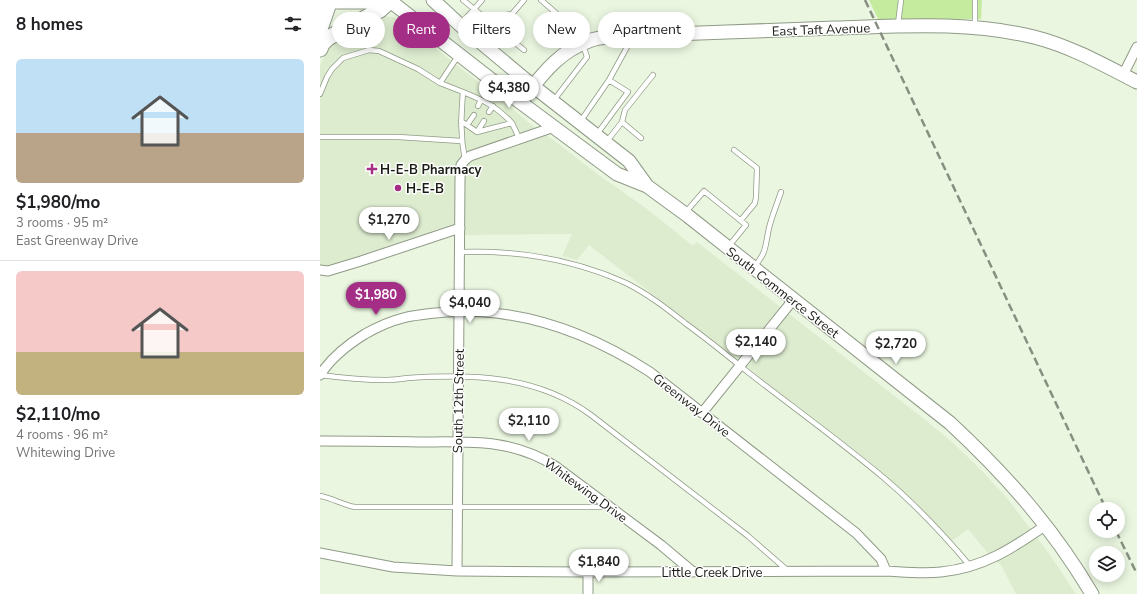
<!DOCTYPE html>
<html lang="en">
<head>
<meta charset="utf-8">
<style>
	body { margin:0; font-family:"Nunito Sans",sans-serif; background:#f6f6f6; color:#202124; height:100vh; display:flex; flex-direction:column; font-size:15px; white-space:nowrap }
	* { box-sizing:border-box; margin:0 }
	p { font-size:13px; color:#757577 }
	.icon { flex:none; width:22px; height:22px; fill:none; stroke:currentColor; stroke-width:2; stroke-linecap:round; stroke-linejoin:round }
	.map { position:relative; flex:1; overflow:hidden }
	.drawer { display:flex; flex-direction:column; background:#fff; width:320px }
	.drawer>* { flex:none }
	.hud { position:absolute; left:12px; top:12px; width:380px; height:36px; display:flex; gap:8px }
	.buttons { position:absolute; left:769px; top:502px; display:grid; gap:8px }
	.buttons a { display:grid; place-items:center; width:36px; height:36px; border-radius:50%; background:#fff; box-shadow:0 2px 10px #0003; font-size:20px }
	.price { position:absolute; translate:-50% -34px; padding:0 9px; border-radius:14px; background:#fff; color:#222; font-size:13px; line-height:26px; filter:drop-shadow(0 1px 2px #0008) }
	.price::after { content:''; position:absolute; left:50%; top:24px; width:12px; height:9px; margin-left:-6px; background:inherit; clip-path:polygon(0 0,100% 0,50% 100%) }
	.price.selected { background:#a42e86; color:#fff }
	ul { padding:0; list-style:none }
	li { display:grid; align-content:center; gap:8px; height:212px; padding:0 16px }
	li+li { border-top:1px solid #e0e0e0 }
	li span { display:grid; place-items:center; height:124px; border-radius:6px; color:#555 }
	li>.icon { margin-inline-start:auto }
	span .icon { width:72px; height:72px; fill:#fffc; stroke-width:1 }
	li b { font-size:17px }
	h2 { display:flex; justify-content:space-between; align-items:center; height:48px; padding:0 16px; font-size:17px }
	.pill { padding:0 14px; border-radius:18px; background:#fff; box-shadow:0 2px 10px #0003; font-size:14px; line-height:36px }
	.pill.selected { background:#a42e86; color:#fff }
	main { display:flex; flex:1; min-height:0 }
	.map>svg:first-child { display:block }
	.built { fill:#ddeccf }
	.green { fill:#c4eb9e }
	.lines { fill:none; stroke-linecap:round; stroke-linejoin:round }
	.lane-casing { stroke:#909b87; stroke-width:6 }
	.street-casing { stroke:#909b87; stroke-width:11 }
	.secondary-casing { stroke:#909b87; stroke-width:15 }
	.primary-casing { stroke:#909b87; stroke-width:17 }
	.lane { stroke:#fff; stroke-width:4.5 }
	.street { stroke:#fff; stroke-width:9 }
	.secondary { stroke:#fff; stroke-width:13 }
	.primary { stroke:#fff; stroke-width:15 }
	.rail { stroke:#878f80; stroke-width:2.5; stroke-dasharray:8 4; stroke-linecap:butt }
	.poi-dot { fill:#a42e86; stroke:#fefefe; stroke-width:1.5 }
	.labels { text-anchor:middle; stroke-width:3; stroke-linejoin:round; paint-order:stroke }
	.street-label { font-size:13px; fill:#191d15; stroke:#fefefe }
	.poi-label { font-size:13px; font-weight:bold; fill:#191d15; stroke:#fefefe; text-anchor:start }
</style>
</head>
<body>
<main>
<section class="drawer">
<h2>8 homes<svg class="icon" aria-label="filters" viewBox="0 0 24 24"><path d="M4 7h16M4 17h16"/><circle cx="9" cy="7" r="2"/><circle cx="15" cy="17" r="2"/></svg></h2>
<ul>
<li><span style="background:linear-gradient(#bfe0f5 60%,#b9a48a 0)"><svg class="icon" aria-label="home" viewBox="0 0 24 24"><path d="M3 11l9-7 9 7M6 9v11h12V9"/></svg></span><div><b>$1,980/mo</b><p>3 rooms · 95 m²</p><p>East Greenway Drive</p></div></li>
<li><span style="background:linear-gradient(#f6c9c9 65%,#c2b280 0)"><svg class="icon" aria-label="home" viewBox="0 0 24 24"><path d="M3 11l9-7 9 7M6 9v11h12V9"/></svg></span><div><b>$2,110/mo</b><p>4 rooms · 96 m²</p><p>Whitewing Drive</p></div></li>
</ul>
</section>
<div class="map">
<svg width="817" height="594" viewBox="0 0 817 594">
	<rect width="100%" height="100%" fill="#eaf6e0"/>
	<!-- built -->
	<path class="built" d="M65,16L77,18L184,102L213,126L232,139L280,176L327,209L373,246L377,242L604,419L632,442L661,470L687,498L730,555L756,594H696L681,565L669,555L648,529L632,541L577,487L551,463L269,245L257,260L242,256L252,234L146,235L127,226L7,267L0,265V65L11,44L57,18Z"/>
	<!-- green -->
	<path class="green" d="M549,0H662L661,19H586L559,21Z"/>
	<g class="lines">
		<defs>
			<path id="lane" d="M143,0L204,50
				M221,0L236,13
				M655,0V27
				M180,16L192,14L204,0
				M141,24L162,0
				M578,24L581,0
				M138,56L120,83L143,92C141,117 140,135 145,160
				M289,80L312,38
				M0,94L7,77L12,69L23,58L49,50L59,51L98,69L120,83
				M234,100L267,57L263,45
				M158,106L161,100
				M169,112L173,106
				M141,121L157,132L192,123C176,106 165,101 143,92
				M260,122L289,80L308,92L277,134
				M302,122L321,138
				M192,123L200,140
				M147,125L154,115
				M157,132L164,121
				M0,137H78L141,141
				M287,141L302,122L305,110L333,75
				M414,150L437,168L436,197L435,203L421,220
				M365,213L384,191L426,225L408,247
				M140,252C198,250 253,259 306,283C328,294 346,308 365,323C387,339 408,356 429,373C474,408 520,441 564,478C596,505 624,535 651,567
				M434,267C447,252 445,246 449,228C452,216 457,204 461,192
				M0,375C22,378 44,380 67,380C74,380 81,379 88,378C153,374 217,375 271,415L428,536L467,570
				M0,496C12,498 23,505 35,507H289"/>
			<path id="street" d="M803,75L817,47
				M0,270L8,271L41,261L140,228
				M0,375C11,358 27,345 45,334C75,317 92,315 126,312C200,307 268,332 330,372L536,533L561,559L566,571
				M382,413L473,300
				M0,441C33,441 65,441 98,442C149,442 190,438 235,466L341,545L373,572
				M0,553L73,567L137,571L268,572L566,571C585,572 603,574 621,572C663,568 693,548 726,525
				M137,571L140,179L141,165L145,160L150,156L234,127
				M268,572V594"/>
			<path id="secondary" d="M69,0L200,102L297,174L327,186L368,216L630,423C686,475 733,528 772,594
				M113,0L140,25L213,86L309,161L327,186
				M200,102C220,78 237,52 269,41C278,37 289,37 299,36C371,33 443,31 515,28C582,26 648,21 714,37C750,46 784,65 817,82"/>
			<path id="primary" d="M0,1H70
				M0,29L10,0
				M0,49L2,44L8,38L60,10L70,1"/>
		</defs>
		<!-- lane casing -->
		<use href="#lane" class="lane-casing"/>
		<!-- street casing -->
		<use href="#street" class="street-casing"/>
		<!-- secondary casing -->
		<use href="#secondary" class="secondary-casing"/>
		<!-- primary casing -->
		<use href="#primary" class="primary-casing"/>
		<!-- lane -->
		<use href="#lane" class="lane"/>
		<!-- street -->
		<use href="#street" class="street"/>
		<!-- secondary -->
		<use href="#secondary" class="secondary"/>
		<!-- primary -->
		<use href="#primary" class="primary"/>
		<!-- rail -->
		<path class="rail" d="M545,0L786,509
			M796,531L817,574"/>
	</g>
	<!-- markers -->
	<g class="poi-dot">
		<path d="M50 163h4v4h4v4h-4v4h-4v-4h-4v-4h4z"/>
		<circle cx="78" cy="188" r="4"/>
	</g>
	<g class="labels">
		<!-- street labels -->
		<g class="street-label">
			<text transform="translate(501 29) rotate(-2)" y="5">East Taft Avenue</text>
			<text transform="translate(463 292) rotate(38)" y="5">South Commerce Street</text>
			<text transform="translate(138 401) rotate(-89)" y="5">South 12th Street</text>
			<text transform="translate(372 405) rotate(38)" y="5">Greenway Drive</text>
			<text transform="translate(266 490) rotate(36)" y="5">Whitewing Drive</text>
			<text x="392" y="577">Little Creek Drive</text>
		</g>
		<!-- poi labels -->
		<g class="poi-label">
			<text x="60" y="174">H-E-B Pharmacy</text>
			<text x="86" y="193">H-E-B</text>
		</g>
	</g>
</svg>
<div class="buttons">
<a><svg class="icon" aria-label="locate" viewBox="0 0 24 24"><circle cx="12" cy="12" r="6"/><path d="M12 2v4M12 18v4M2 12h4M18 12h4"/></svg></a>
<a><svg class="icon" aria-label="layers" viewBox="0 0 24 24"><path d="M12 4l9 5-9 5-9-5zM3 14l9 5 9-5"/></svg></a>
</div>
<b class="price" style="left:189px;top:109px">$4,380</b>
<b class="price" style="left:69px;top:241px">$1,270</b>
<b class="price selected" style="left:56px;top:316px">$1,980</b>
<b class="price" style="left:150px;top:324px">$4,040</b>
<b class="price" style="left:436px;top:363px">$2,140</b>
<b class="price" style="left:576px;top:365px">$2,720</b>
<b class="price" style="left:209px;top:442px">$2,110</b>
<b class="price" style="left:279px;top:583px">$1,840</b>
<div class="hud">
<a class="pill">Buy</a>
<a class="pill selected">Rent</a>
<a class="pill">Filters</a>
<a class="pill">New</a>
<a class="pill">Apartment</a>
</div>
</div>
</main>
</body>
</html>
